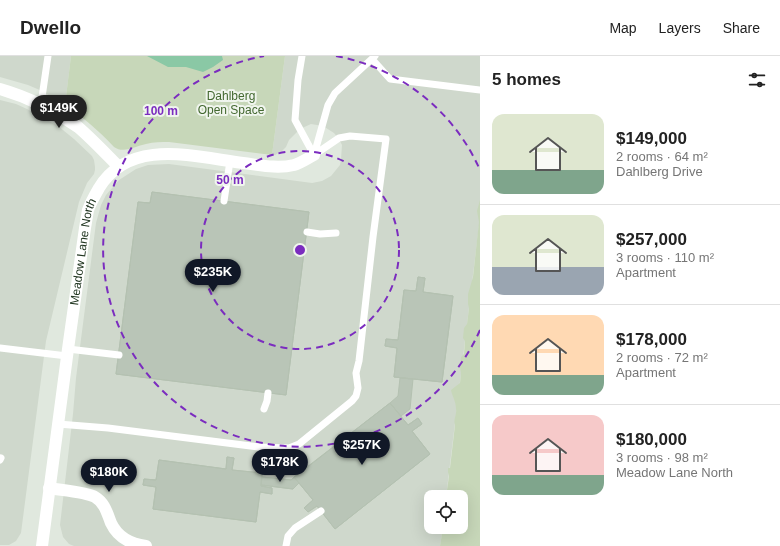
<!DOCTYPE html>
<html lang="en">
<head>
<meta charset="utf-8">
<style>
	body { margin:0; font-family:Arial,sans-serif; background:#f6f6f6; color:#222; height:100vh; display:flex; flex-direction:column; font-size:15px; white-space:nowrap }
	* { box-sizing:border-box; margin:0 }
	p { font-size:13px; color:#767676 }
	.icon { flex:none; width:22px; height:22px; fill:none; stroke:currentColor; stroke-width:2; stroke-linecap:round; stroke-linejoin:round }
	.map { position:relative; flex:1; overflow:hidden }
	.side { display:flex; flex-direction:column; background:#fff; width:300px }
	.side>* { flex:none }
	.tools { position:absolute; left:424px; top:434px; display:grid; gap:8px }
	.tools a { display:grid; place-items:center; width:44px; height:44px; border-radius:8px; background:#fff; box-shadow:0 4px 16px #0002; font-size:20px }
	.price { position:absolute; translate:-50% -34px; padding:0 9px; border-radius:14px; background:#111827; color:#fff; font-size:13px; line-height:26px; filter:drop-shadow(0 1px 2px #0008) }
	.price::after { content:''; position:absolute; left:50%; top:24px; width:12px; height:9px; margin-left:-6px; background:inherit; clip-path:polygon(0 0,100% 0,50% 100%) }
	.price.on { background:#222; color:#fff }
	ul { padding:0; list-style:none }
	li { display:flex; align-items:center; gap:12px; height:100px; padding:0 12px }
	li+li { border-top:1px solid #e0e0e0 }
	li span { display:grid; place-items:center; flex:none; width:112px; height:80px; border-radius:12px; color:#555 }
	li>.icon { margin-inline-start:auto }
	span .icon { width:48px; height:48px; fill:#fffc; stroke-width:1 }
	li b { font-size:17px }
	h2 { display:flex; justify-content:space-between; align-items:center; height:48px; padding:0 12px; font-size:17px }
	header { display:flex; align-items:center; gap:24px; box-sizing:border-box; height:56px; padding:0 20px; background:#fff; border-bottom:1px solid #e0e0e0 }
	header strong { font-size:19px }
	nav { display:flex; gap:22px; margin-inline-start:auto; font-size:14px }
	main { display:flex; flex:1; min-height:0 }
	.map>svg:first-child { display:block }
	.built { fill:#cfd8cc }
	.green { fill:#c7d7b9 }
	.water { fill:#8ac8a5 }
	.building { fill:#b9c5b7; stroke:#b4c1b1 }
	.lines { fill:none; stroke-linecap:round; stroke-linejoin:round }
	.service { stroke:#fff; stroke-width:7 }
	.minor { stroke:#fff; stroke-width:12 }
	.ring { fill:none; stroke:#7b2cbf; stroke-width:2; stroke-dasharray:7 5 }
	.labels { text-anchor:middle; stroke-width:4; stroke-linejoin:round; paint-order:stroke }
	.park-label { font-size:12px; fill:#436830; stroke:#f0f5ee }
	.street-label { font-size:12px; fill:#213621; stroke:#f0f5ee }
	.centre { fill:#7b2cbf; stroke:#f0f5ee; stroke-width:2 }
	.ring-label { font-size:12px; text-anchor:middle; font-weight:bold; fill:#7b2cbf; stroke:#f0f5ee; stroke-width:4; stroke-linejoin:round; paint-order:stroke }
</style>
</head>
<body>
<header>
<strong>Dwello</strong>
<nav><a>Map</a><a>Layers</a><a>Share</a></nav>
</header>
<main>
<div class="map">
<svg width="480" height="490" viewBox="0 0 480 490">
	<rect width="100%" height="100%" fill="#e0e8de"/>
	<!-- built -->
	<path class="built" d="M0,0H71L65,49L42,35L28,29L0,21Z
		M285,0H480V161L446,441H431V471H443L440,490H74L69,488L63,481L60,469L73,358L76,322L96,167L101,149L106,139L119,124L136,113L148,109L169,108L312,127L322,125L331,120L340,109L341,103L342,89L339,83L334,77L323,70L311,68L300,73L289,84L286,91L282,95L275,99H272Z
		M0,44L16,48L27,53L58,70L74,83L92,100L94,104L95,111V114L94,118L87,127L79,146L46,285L21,477L16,485L9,489H0Z"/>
	<!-- green -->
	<path class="green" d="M71,0H285L272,99L169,86C161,86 154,86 146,88C135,90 124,98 114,91C98,74 84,62 65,49Z
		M480,144V490H440L443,471H461V441H446L449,420L448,416V412H450L455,369C453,363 457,359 456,353C456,345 452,340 451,334L460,327L461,317L460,311L461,301L464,298L465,285L463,282L464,272L467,268L469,252L468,248V238L473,221L479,166L477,155Z"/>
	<!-- water -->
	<path class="water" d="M147,0H222L223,4L213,11L203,16L186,11H168Z"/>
	<!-- building -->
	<path class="building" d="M152,136L309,156L286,339L116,318L138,146L150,147Z
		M152,136L309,156L286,339L116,318L138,146L150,147Z
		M418,221L425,222L423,236L453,240L442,326L394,321L397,292L385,290L386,283L398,284L404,234L416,235Z
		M418,221L425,222L423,236L453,240L442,326L394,321L397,292L385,290L386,283L398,284L404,234L416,235Z
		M400,322L413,323L410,353L401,360L390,347L398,340Z
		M390,347L408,369L418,362L422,368L412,375L430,398L335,473L317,450L308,456L304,452L313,444L299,427L293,433L261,429V430L272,432V438L260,436L256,466L153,453L156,431L143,429L144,423L156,424L159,404L226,413L227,401L234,402L232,414L262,417V421L291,424Z
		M390,347L408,369L418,362L422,368L412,375L430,398L335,473L317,450L308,456L304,452L313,444L294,421Z
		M227,401L234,402L232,414L262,417L261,430L272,432V438L260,436L256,466L153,453L156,431L143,429L144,423L156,424L159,404L226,413Z
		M262,421L291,424L294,421L299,427L293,433L261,429Z"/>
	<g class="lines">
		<!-- service -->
		<path class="service" d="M302,0L298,24L295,64L314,99
			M372,3L390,23L480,34
			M41,48L48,0
			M314,99L328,49L335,37L375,0
			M224,145L230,105
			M307,176L320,178L336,177
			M0,292L67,300
			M68,293L119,299
			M264,353L267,345L268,337
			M58,368L108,372L259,391L289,392L299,388L352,345L356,340L358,332L356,317L359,305L373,181L386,83L350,80L339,82L314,99
			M0,404L1,402
			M286,490L288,480L295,472L321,455"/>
		<!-- minor -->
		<g class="minor">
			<path d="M0,33C28,41 54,54 78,71C92,83 105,97 118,110"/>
			<path d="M49,432C60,434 87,436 95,441C105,447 107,457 111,467C118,482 131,488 146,490"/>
			<path id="s1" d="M42,490L68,293L85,172C86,166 87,160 88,154C91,146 95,139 99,132C130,81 195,101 243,107C260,109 277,113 294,109C301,107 308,102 314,99"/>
		</g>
	</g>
	<!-- distance rings -->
	<g class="ring">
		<circle cx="300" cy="194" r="99"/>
		<path d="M480 274A197 197 0 1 1 264 0M336 0A197 197 0 0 1 480 114"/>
	</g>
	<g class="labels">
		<!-- park labels -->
		<g class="park-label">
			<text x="231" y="44">Dahlberg<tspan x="231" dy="14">Open Space</tspan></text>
		</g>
		<!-- street labels -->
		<g class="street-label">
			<text dy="4" stroke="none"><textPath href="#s1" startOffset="297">Meadow Lane North</textPath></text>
		</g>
	</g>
	<circle cx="300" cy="194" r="6" class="centre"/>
	<g class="ring-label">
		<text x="161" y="59">100 m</text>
		<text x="230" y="128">50 m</text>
	</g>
</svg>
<div class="tools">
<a><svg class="icon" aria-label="locate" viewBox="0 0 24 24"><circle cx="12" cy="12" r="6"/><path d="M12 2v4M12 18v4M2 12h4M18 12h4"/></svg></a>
</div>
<b class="price on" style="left:59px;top:73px">$149K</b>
<b class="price" style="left:213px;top:237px">$235K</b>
<b class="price" style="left:362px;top:410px">$257K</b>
<b class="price" style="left:280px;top:427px">$178K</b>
<b class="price" style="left:109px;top:437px">$180K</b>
</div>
<section class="side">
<h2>5 homes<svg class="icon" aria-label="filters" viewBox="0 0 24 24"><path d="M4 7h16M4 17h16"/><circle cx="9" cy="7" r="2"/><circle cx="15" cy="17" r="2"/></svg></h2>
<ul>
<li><span style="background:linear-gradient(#dfe7d0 70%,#7fa58c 0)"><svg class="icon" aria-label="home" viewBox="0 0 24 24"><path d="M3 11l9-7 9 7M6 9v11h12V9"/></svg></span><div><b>$149,000</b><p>2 rooms · 64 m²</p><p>Dahlberg Drive</p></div></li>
<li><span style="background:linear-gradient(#dfe7d0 65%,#9aa5b1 0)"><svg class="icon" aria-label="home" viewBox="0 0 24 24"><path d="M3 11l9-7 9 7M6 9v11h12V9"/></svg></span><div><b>$257,000</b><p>3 rooms · 110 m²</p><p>Apartment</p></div></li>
<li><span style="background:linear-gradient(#ffd9b3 75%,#7fa58c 0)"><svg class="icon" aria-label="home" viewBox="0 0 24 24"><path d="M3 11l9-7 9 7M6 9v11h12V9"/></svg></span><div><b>$178,000</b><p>2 rooms · 72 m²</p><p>Apartment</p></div></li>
<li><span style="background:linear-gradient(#f6c9c9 75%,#7fa58c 0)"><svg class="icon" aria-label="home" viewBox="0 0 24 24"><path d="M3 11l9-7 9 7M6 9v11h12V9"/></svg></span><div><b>$180,000</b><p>3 rooms · 98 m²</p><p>Meadow Lane North</p></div></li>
</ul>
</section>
</main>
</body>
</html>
